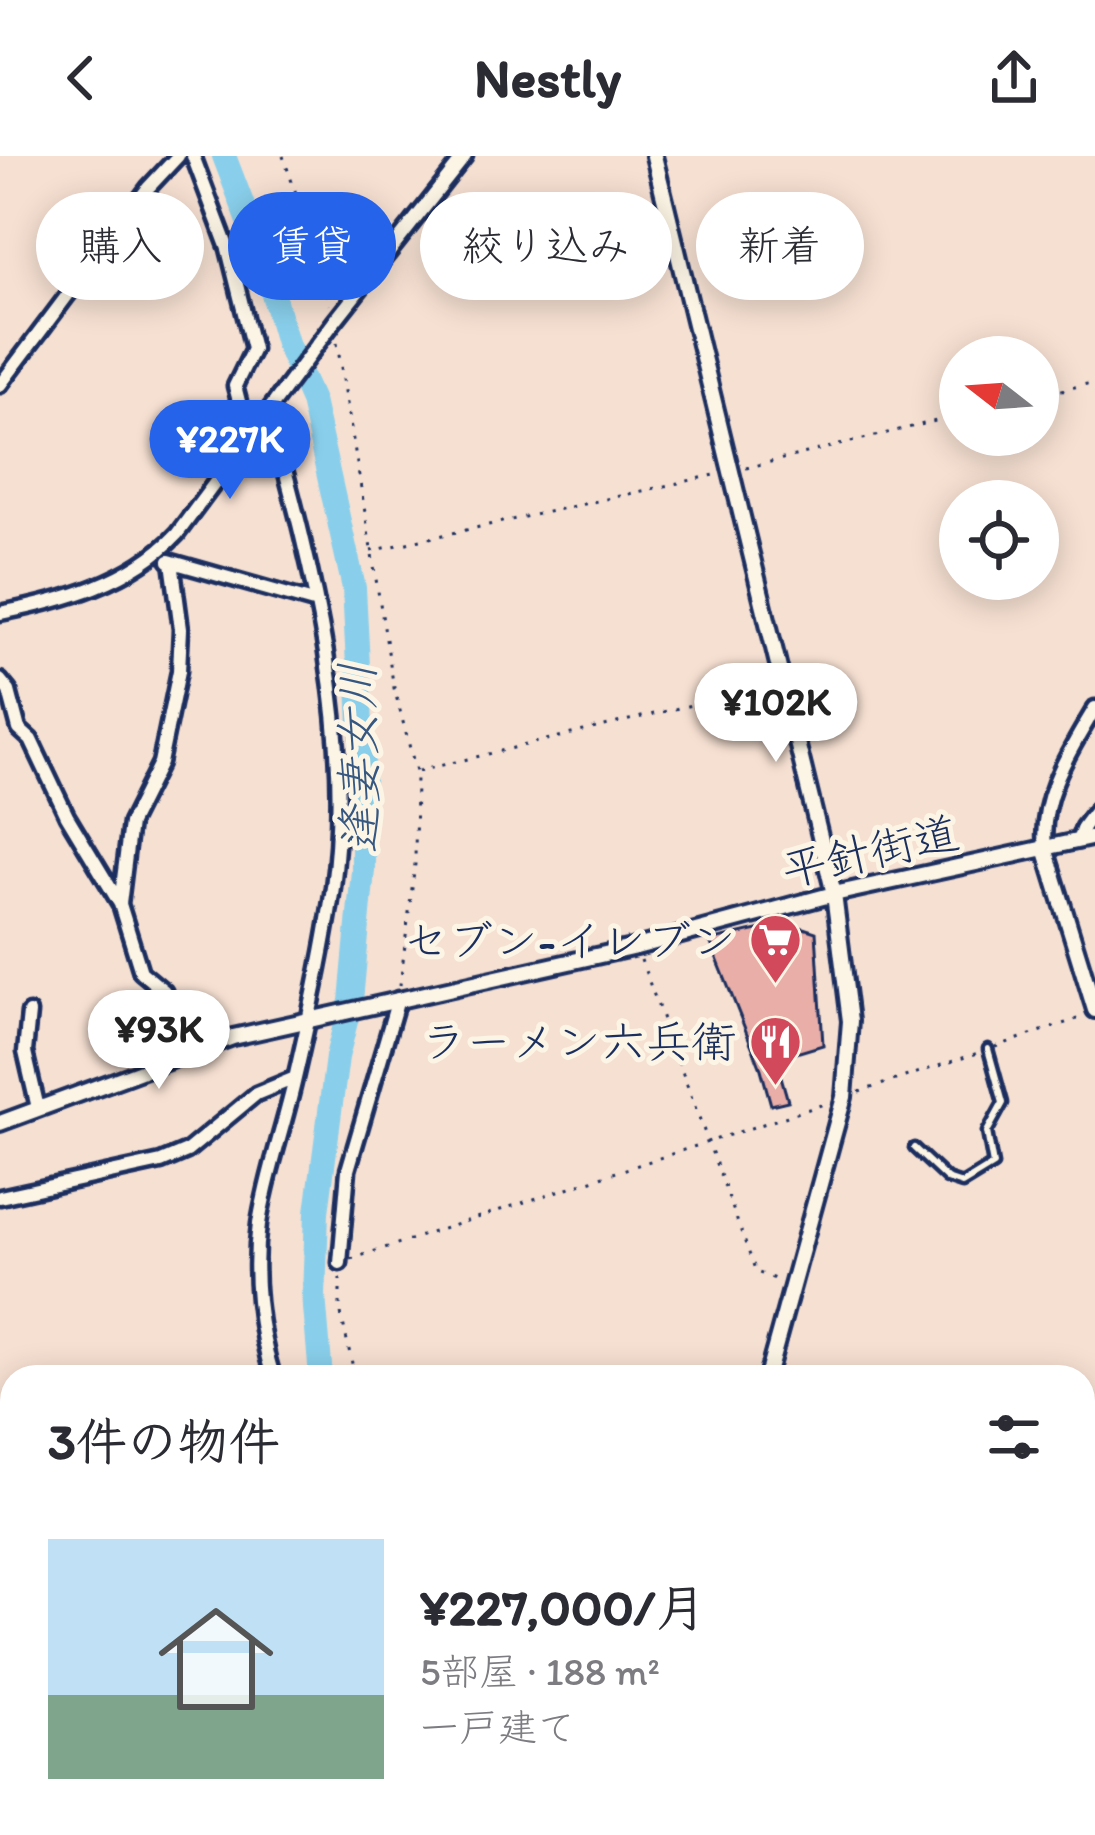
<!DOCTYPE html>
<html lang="ja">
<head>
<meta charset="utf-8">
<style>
	body { margin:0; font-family:Itim,"Klee One",sans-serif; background:#f7f7f7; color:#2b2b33; height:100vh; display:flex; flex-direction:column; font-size:45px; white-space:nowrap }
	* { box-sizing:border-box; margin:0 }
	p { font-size:39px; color:#7c7c81 }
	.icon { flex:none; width:66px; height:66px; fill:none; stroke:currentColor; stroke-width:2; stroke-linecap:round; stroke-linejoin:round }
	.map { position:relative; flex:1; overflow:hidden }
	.sheet { position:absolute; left:0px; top:1209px; width:1095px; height:471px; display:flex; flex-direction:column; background:#fff; border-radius:36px 36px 0 0; box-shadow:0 6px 30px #0003 }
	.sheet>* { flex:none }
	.banner { position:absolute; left:36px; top:36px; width:1023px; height:108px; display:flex; gap:24px }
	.needle { width:78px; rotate:287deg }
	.buttons { position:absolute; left:939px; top:180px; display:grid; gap:24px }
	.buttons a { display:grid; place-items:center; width:120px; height:120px; border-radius:50%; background:#fff; box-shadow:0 6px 30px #0003; font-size:60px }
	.price { position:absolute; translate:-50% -102px; padding:0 27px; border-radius:42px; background:#fff; color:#222; font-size:39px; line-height:78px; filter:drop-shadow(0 3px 6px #0008) }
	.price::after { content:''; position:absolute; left:50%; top:72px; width:36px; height:27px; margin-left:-18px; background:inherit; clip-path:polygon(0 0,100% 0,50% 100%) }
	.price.current { background:#2563eb; color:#fff }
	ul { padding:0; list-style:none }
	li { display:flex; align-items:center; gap:36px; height:300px; padding:0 48px }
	li span { display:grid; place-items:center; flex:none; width:336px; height:240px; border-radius:0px; color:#555 }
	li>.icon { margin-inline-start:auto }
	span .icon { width:144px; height:144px; fill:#fffc; stroke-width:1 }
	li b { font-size:51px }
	h2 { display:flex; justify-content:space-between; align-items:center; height:144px; padding:0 48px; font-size:51px }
	.pill { padding:0 42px; border-radius:54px; background:#fff; box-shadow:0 6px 30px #0003; font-size:42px; line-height:108px }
	.pill.current { background:#2563eb; color:#fff }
	header { display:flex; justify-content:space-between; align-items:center; height:156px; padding:0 48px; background:#fff; font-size:54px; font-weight:700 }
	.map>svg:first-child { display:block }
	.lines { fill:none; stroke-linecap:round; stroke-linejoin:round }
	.river { stroke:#89cfeb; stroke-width:24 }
	.building { fill:#e9aea7; stroke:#1b2f5e; stroke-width:3 }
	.service-casing { stroke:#1b2f5e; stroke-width:15 }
	.minor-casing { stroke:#1b2f5e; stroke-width:21 }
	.tertiary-casing { stroke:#1b2f5e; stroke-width:22 }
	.path { stroke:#1b2f5e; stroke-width:3; stroke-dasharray:3 9; stroke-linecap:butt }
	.service { stroke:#fcf5e5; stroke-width:6 }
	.minor { stroke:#fcf5e5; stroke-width:12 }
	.tertiary { stroke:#fcf5e5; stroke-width:14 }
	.labels { text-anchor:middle; stroke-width:10; stroke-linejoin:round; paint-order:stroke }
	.street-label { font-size:45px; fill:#1b2f5e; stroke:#fcf5e5 }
	.poi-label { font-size:45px; fill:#1b2f5e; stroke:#fcf5e5; text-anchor:end }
	.water-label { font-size:48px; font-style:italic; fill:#365781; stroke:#fcf5e5 }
</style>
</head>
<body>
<header><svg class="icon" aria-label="back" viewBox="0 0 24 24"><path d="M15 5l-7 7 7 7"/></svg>Nestly<svg class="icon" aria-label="share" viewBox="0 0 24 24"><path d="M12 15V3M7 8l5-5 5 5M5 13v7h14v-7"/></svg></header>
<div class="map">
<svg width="1095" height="1679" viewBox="0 0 1095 1679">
	<rect width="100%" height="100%" fill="#f6e0d2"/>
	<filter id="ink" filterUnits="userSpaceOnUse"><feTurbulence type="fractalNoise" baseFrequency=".00833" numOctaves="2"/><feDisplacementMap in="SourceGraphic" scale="24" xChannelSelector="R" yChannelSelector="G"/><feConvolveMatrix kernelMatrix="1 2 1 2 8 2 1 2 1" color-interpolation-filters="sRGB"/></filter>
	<g filter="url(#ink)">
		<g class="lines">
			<!-- river -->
			<path class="river" d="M224,0L261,97L288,190L312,245L354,432L363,607V714L351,845L337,901L317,1056L314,1140L321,1221
				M331,1679L333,1668"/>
		</g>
		<!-- building -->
		<path class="building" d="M788,767L816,776L823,889L776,903L788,945L771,949L761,913L710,785Z"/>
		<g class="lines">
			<defs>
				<path id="service" d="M914,992L947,1023L962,1028L993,1009L987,976L1003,947L988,893"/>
				<path id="minor" d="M193,0L228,93L253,193L235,230L248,280
					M0,229L148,32L178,0
					M264,259L272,266C313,414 354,576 333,731C324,796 309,863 294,927C283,974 266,1021 259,1068C252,1118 259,1174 273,1221
					M169,405L317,447
					M0,457C63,445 132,426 177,378L334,166L465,0
					M0,524L9,535L19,573L31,584L67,660L120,748L141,816L164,835L195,897
					M1078,685L1083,671L1095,655
					M1045,692C1039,640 1070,595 1095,552
					M120,748L130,667L160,607L179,515L181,473L172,406
					M29,857L25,896L38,952
					M0,1041L161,1006L187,995L256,938L295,922
					M340,1107L348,1014L398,843
					M1083,1505L1095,1452
					M949,1668L952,1679
					M974,1668L996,1679
					M283,1679L285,1668
					M705,1679L738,1668
					M1067,1679L1095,1666"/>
				<path id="tertiary" d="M654,0L834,738L850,865L844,941L767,1221
					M1045,692L1095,854
					M0,967L233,881L636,791L834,738L1095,681
					M767,1668L770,1679"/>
			</defs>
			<!-- service casing -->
			<use href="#service" class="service-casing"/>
			<!-- minor casing -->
			<use href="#minor" class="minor-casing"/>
			<!-- tertiary casing -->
			<use href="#tertiary" class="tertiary-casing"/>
			<!-- path -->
			<path class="path" d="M283,0L315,92L329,149
				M337,187L394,532L416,615L415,708L400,829
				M1038,240L1095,226
				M746,312L960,259
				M371,395L719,318
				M418,615L770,530
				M641,804L756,1116L778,1124
				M995,891L1083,861
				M859,936L981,896
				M351,1103L827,947
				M340,1122V1153L355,1221
				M1083,1308L1095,1304
				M0,1513L12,1511
				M361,1679L363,1668"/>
			<!-- service -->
			<use href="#service" class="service"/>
			<!-- minor -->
			<use href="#minor" class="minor"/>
			<!-- tertiary -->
			<use href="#tertiary" class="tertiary"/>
		</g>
	</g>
	<!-- icons -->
	<defs>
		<symbol id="supermarket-pin" viewBox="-11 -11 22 30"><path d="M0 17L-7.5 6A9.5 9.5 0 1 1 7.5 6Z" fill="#d1495b" stroke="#fcf5e5"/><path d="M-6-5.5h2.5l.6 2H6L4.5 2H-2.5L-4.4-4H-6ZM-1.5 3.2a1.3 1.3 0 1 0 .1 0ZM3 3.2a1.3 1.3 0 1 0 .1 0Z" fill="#fff"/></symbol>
		<symbol id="restaurant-pin" viewBox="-11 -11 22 30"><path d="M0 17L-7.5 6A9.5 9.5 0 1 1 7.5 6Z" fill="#d1495b" stroke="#fcf5e5"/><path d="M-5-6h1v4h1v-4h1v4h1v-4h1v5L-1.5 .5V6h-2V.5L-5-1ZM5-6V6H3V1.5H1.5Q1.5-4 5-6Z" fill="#fff"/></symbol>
	</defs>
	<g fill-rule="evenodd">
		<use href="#supermarket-pin" x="746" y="754" width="59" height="81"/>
		<use href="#restaurant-pin" x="746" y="856" width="59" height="81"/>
	</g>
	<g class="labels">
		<!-- street labels -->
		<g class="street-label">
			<text transform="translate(870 695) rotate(-13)" y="16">平針街道</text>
		</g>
		<!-- poi labels -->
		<g class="poi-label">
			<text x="736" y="800">セブン-イレブン</text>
			<text x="736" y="901">ラーメン六兵衛</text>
		</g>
		<!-- water labels -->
		<g class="water-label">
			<text transform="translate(358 602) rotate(-91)" y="17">逢妻女川</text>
		</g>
	</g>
</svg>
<div class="buttons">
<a><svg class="needle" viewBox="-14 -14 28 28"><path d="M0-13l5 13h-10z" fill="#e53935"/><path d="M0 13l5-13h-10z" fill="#7c7c81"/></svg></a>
<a><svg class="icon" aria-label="locate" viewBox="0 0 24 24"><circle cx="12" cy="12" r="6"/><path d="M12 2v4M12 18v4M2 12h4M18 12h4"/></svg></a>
</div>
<b class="price current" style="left:230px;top:346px">¥227K</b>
<b class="price" style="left:776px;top:609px">¥102K</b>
<b class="price" style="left:159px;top:936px">¥93K</b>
<div class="banner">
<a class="pill">購入</a>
<a class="pill current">賃貸</a>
<a class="pill">絞り込み</a>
<a class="pill">新着</a>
</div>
<section class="sheet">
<h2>3件の物件<svg class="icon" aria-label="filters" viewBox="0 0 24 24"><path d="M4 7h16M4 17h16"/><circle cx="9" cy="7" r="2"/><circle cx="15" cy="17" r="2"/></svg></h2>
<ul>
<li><span style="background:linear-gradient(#bfe0f5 65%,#7fa58c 0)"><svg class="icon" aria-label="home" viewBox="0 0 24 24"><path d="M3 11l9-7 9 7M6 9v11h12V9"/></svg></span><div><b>¥227,000/月</b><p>5部屋 · 188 m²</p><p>一戸建て</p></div></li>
</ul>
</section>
</div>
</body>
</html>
